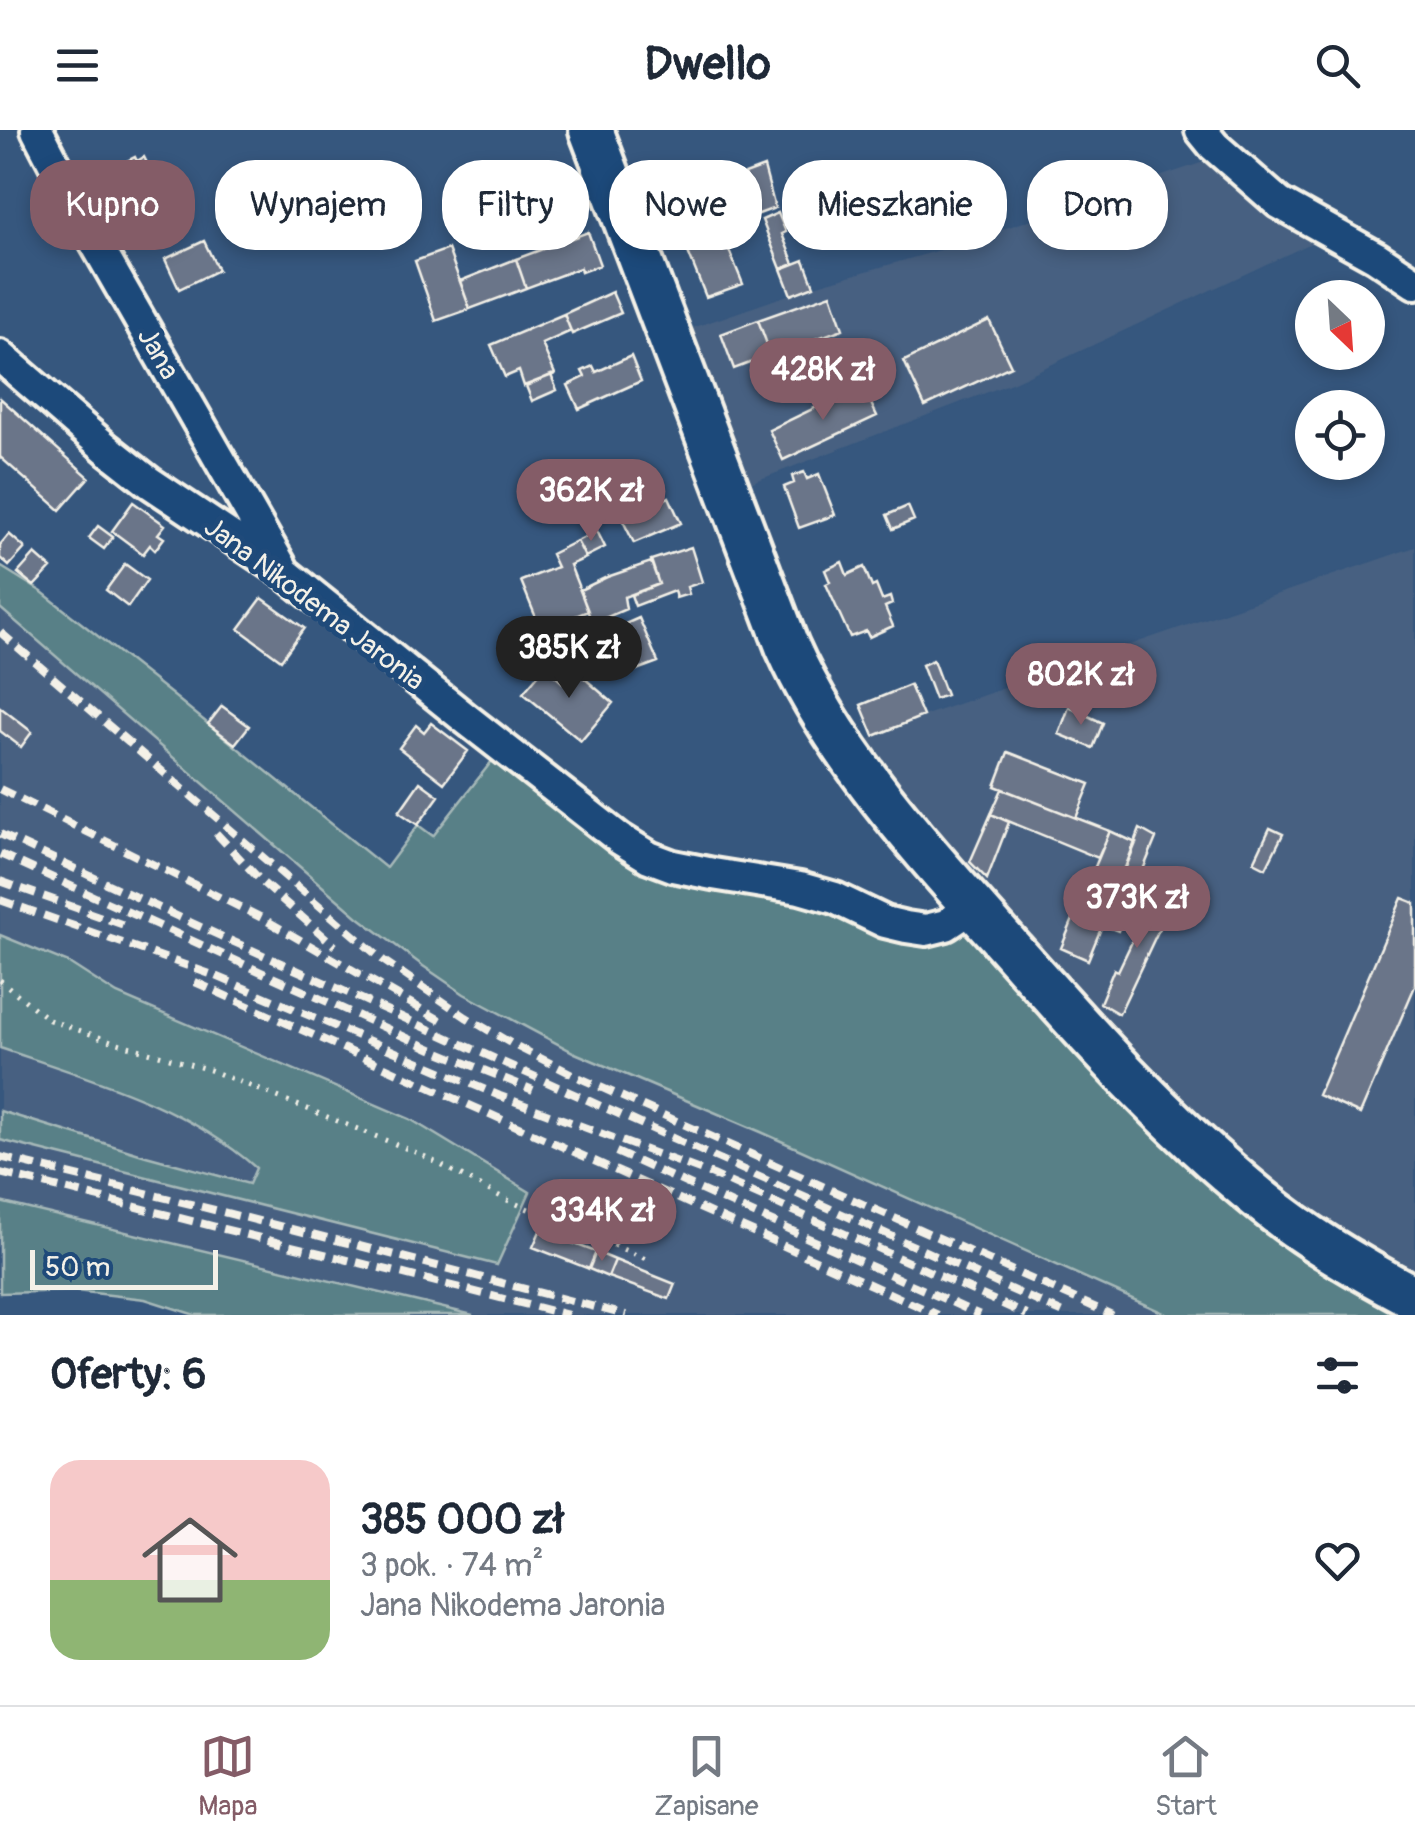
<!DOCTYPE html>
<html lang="pl">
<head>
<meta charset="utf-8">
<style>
	body { margin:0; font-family:Pangolin,sans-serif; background:#f6f6f7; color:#1f2937; height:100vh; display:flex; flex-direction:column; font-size:38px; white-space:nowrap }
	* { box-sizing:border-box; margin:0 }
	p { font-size:32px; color:#747a83 }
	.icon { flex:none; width:55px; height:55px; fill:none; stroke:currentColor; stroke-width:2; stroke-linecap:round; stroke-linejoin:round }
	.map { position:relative; height:1185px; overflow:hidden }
	.panel { display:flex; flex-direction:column; background:#fff; flex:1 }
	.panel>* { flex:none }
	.top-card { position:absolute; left:30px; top:30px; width:1355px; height:90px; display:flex; gap:20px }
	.needle { width:65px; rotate:155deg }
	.controls { position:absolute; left:1295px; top:150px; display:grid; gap:20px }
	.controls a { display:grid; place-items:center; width:90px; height:90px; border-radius:50%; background:#fff; box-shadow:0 5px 15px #0003; font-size:50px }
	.scale { position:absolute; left:30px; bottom:25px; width:188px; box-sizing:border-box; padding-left:10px; border:5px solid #f4f1e8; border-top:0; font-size:28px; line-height:35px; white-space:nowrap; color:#f4f1e8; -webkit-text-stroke:8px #1f4a7a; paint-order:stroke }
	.price { position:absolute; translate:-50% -85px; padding:0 22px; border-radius:35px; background:#845c67; color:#fff; font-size:32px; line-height:65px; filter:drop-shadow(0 2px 5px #0008) }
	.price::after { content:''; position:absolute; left:50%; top:60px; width:30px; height:22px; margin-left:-15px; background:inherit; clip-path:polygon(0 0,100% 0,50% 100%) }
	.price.selected { background:#222; color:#fff }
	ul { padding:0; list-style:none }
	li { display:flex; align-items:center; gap:30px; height:250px; padding:0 50px }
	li+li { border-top:2px solid #e0e1e3 }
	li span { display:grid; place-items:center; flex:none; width:280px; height:200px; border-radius:30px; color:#555 }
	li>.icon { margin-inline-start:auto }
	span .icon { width:120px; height:120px; fill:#fffc; stroke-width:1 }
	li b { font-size:42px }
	h2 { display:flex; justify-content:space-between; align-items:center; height:120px; padding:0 50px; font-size:42px }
	.chip { padding:0 35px; border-radius:40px; background:#fff; box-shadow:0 5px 15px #0003; font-size:35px; line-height:90px }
	.chip.selected { background:#845c67; color:#fff }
	header { display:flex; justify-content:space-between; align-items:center; height:130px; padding:0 50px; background:#fff; font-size:45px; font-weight:800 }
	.tabs { display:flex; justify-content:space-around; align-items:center; height:140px; border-top:2px solid #e0e1e3; background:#fff; font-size:28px; color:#747a83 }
	.tabs a { display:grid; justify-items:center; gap:5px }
	.tabs .selected { color:#845c67 }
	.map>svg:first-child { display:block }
	.built { fill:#466081 }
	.green { fill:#588087; stroke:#a6b8b8; stroke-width:2.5 }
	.building { fill:#6a7489; stroke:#f4f1e8; stroke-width:2.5 }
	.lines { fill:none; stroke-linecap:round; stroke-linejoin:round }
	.street-casing { stroke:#f4f1e8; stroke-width:38 }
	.secondary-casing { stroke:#f4f1e8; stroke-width:50 }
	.path { stroke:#f4f1e8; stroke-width:5; stroke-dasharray:2.5 8; stroke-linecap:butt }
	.street { stroke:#1f4a7a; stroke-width:30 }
	.secondary { stroke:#1f4a7a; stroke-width:42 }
	.rail { stroke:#f4f1e8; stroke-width:8; stroke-dasharray:15 8; stroke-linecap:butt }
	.labels { text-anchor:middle; stroke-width:10; stroke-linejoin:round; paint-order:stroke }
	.street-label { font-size:28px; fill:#f4f1e8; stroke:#1f4a7a }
</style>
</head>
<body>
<header><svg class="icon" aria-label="menu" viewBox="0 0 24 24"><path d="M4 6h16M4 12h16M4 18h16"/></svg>Dwello<svg class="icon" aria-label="search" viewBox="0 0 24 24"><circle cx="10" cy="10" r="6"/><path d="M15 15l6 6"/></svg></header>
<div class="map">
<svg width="1415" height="1185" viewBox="0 0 1415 1185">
	<rect width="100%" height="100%" fill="#36577e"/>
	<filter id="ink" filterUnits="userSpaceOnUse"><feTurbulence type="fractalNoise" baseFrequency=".01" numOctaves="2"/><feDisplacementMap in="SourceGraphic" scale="20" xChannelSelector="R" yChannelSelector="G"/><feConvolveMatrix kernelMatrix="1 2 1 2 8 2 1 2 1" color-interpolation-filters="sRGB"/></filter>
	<g filter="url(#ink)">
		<!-- built -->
		<path class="built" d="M1213,29L1335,102L1014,252L727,362L669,206L814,156L940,120Z
			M1415,417V1168L1287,1090L846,619L923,586Z
			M0,478L358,787L423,836L464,864L575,923L761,1002L1168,1185H473L0,1072Z"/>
		<!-- green -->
		<path class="green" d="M0,436L42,462L170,563L386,738L418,695L433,706L503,617L620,709L885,792L973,777L1106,923L1415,1185H1168L761,1002L575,923L464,864L423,836L358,787L0,478Z
			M0,805L69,833L117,864L410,989L530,1062L497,1135L0,1010V981L146,1026L249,1054L256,1038C185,975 89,948 0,918Z
			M0,1072L473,1185H195L145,1169L76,1161L0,1163Z"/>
		<!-- building -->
		<path class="building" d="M135,27L137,31L144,27L164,68L129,85L111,43L118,40L117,36Z
			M538,36L546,58L507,74L499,52Z
			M764,37L775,78L756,85L745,44Z
			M499,52L507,72L454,95L445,73L490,53L491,55Z
			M557,77L564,94L548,101L540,85Z
			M778,83L786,102L782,104L794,134L781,139L762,90Z
			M588,102L600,135L581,142L580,138L526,158L516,129Z
			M724,108L743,154L706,167L688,122Z
			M204,111L218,140L179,159L165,129Z
			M448,119L470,179L436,191L415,131Z
			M516,129L526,158L470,179L460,151Z
			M804,130L814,156L791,165L781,139Z
			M612,162L621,183L572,204L564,184Z
			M831,164L843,199L771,225L758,190Z
			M564,184L571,201L542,214L555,244L524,256L519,241L505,247L491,215Z
			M758,190L771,225L734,239L721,204Z
			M989,190L1011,236L925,276L904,231Z
			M631,226L641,251L579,279L568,255L585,247L582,241L593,236L596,242Z
			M551,245L557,260L532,271L526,256Z
			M862,255L877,286L783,330L769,300Z
			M0,268L89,347L60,380L0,327Z
			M804,342L807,349L819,344L835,385L799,398L784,357L794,353L792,346Z
			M669,367L681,393L634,413L622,389Z
			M133,372L165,395L158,404L164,408L155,420L150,415L143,424L112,401Z
			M908,376L914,390L893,399L887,385Z
			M98,396L113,407L104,419L89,408Z
			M597,401L605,417L585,427L577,411Z
			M9,404L25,418L9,436L0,428V415Z
			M577,411L586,428L570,435L588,481L541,500L521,451L557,437L551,424Z
			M691,417L702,452L687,457L689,464L676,468L674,461L635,476L631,465L659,454L651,430Z
			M35,424L51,438L34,456L18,443Z
			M651,432L659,454L624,467L626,479L563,506L592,493L580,460L607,447Z
			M842,432L847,445L864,437L872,457L876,455L882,470L890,467L892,474L885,477L893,496L869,507L866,501L850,507L826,454L830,452L825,440Z
			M125,434L147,450L128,477L106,460Z
			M262,468L304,498L281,530L239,499Z
			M639,488L658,532L634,541L616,498Z
			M933,530L946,565L935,569L922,535Z
			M545,537L563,553L575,540L613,573L581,611L523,563Z
			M910,555L923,586L874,606L861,575Z
			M222,576L249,596L235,614L208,594Z
			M0,577L32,602L21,617L0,601Z
			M1069,577L1103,593L1093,618L1059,604Z
			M431,593L468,621L444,653L399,618L416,595L424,602Z
			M1008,622L1090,654L1076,688L995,656Z
			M420,652L439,666L418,695L399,682Z
			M1002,659L1110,701L1098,728L991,684Z
			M991,684L1009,692L987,749L970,732Z
			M1270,698L1283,704L1266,738L1254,732Z
			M1140,699L1156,708L1118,801L1103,795Z
			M1110,701L1136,713L1088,830L1061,818Z
			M1159,755L1176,763L1119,884L1100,873L1114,839L1118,841Z
			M1402,768L1415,773V856L1360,984L1318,965Z
			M540,1101L596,1122L589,1139L533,1117Z
			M596,1122L615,1130L608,1147L589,1139Z
			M615,1130L675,1154L669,1169L608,1147Z"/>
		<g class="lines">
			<defs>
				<path id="street" d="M37,0L95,112L282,438
					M1201,0L1214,16L1279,73L1376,127L1415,153
					M0,226L107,319L149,352L285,443L465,588L620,709L649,727L673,736L713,744L800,758L835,768L885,792L906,797L926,800L946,795L973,777"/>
				<path id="secondary" d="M591,0L787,516C834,622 919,717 996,802C1079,896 1164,992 1262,1071C1308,1109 1362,1140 1415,1168"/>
			</defs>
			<!-- street casing -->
			<use href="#street" class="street-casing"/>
			<!-- secondary casing -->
			<use href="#secondary" class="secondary-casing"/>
			<!-- path -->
			<path class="path" d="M0,850L49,890L111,911L210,940L420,1024L505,1069L646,1129"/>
			<!-- street -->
			<use href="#street" class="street"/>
			<!-- secondary -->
			<use href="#secondary" class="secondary"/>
			<!-- rail -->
			<path class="rail" d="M0,502L129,613
				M120,605L384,831L466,887L512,914L580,948L1112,1185
				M0,659L262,788L447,894
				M216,703L263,753L335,816
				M0,704L196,795L1068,1185
				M0,724L434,920L533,960
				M0,751L127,796
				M0,770L216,846L500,966L713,1045L1027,1185
				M195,852L938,1185
				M616,1022L980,1185
				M0,1027L344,1112L626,1185
				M0,1043L568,1185"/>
		</g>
	</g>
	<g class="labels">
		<!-- street labels -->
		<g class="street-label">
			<text transform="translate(159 223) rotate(60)" y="10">Jana</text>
			<text transform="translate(315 473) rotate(37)" y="10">Jana Nikodema Jaronia</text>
		</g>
	</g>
</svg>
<div class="controls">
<a><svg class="needle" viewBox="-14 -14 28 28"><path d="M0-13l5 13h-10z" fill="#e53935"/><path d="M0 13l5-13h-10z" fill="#747a83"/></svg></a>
<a><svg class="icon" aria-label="locate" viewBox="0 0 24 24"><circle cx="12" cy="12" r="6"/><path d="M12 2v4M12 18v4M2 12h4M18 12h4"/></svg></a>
</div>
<div class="scale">50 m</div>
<b class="price" style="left:823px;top:293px">428K zł</b>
<b class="price" style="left:591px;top:414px">362K zł</b>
<b class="price selected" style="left:569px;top:571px">385K zł</b>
<b class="price" style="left:1081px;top:598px">802K zł</b>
<b class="price" style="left:1137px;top:821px">373K zł</b>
<b class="price" style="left:602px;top:1134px">334K zł</b>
<div class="top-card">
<a class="chip selected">Kupno</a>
<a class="chip">Wynajem</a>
<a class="chip">Filtry</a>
<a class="chip">Nowe</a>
<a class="chip">Mieszkanie</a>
<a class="chip">Dom</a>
</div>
</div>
<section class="panel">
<h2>Oferty: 6<svg class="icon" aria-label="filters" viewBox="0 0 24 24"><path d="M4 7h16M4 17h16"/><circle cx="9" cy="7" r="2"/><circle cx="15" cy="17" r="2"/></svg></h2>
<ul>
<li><span style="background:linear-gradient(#f6c9c9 60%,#8fb573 0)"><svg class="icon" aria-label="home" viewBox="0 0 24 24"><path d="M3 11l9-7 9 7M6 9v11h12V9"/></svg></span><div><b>385 000 zł</b><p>3 pok. · 74 m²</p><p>Jana Nikodema Jaronia</p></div><svg class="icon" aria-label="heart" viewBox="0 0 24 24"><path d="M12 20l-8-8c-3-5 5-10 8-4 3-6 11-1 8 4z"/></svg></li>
</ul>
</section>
<nav class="tabs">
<a class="selected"><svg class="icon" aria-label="map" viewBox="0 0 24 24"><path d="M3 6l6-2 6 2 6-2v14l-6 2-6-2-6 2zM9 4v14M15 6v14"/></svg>Mapa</a>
<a><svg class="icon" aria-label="saved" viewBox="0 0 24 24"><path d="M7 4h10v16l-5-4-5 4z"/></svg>Zapisane</a>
<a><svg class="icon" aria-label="home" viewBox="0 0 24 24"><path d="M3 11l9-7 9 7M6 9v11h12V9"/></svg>Start</a>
</nav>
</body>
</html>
